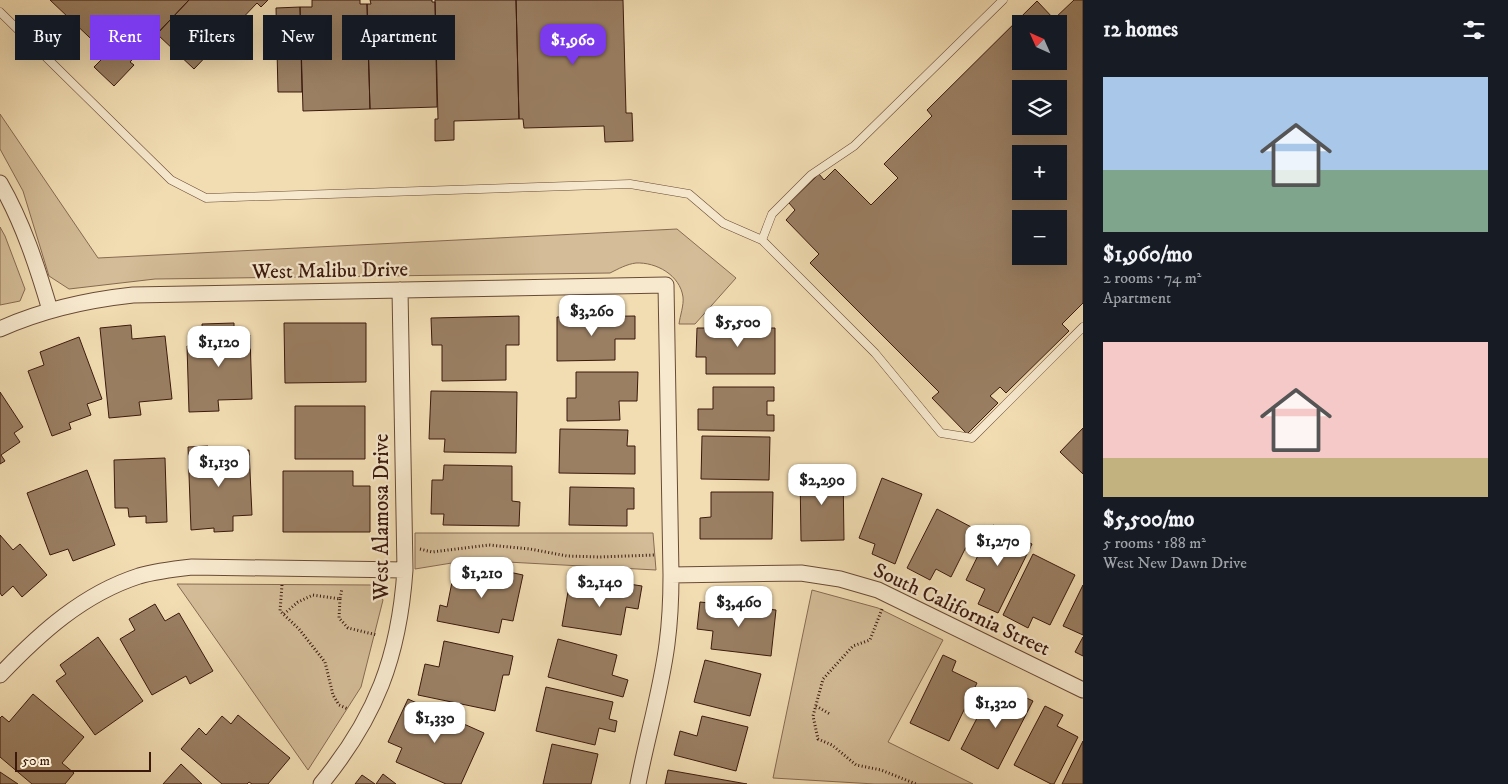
<!DOCTYPE html>
<html lang="en">
<head>
<meta charset="utf-8">
<style>
	body { margin:0; font-family:"IM FELL DW Pica",serif; background:#242831; color:#f1f3f6; height:100vh; display:flex; flex-direction:column; font-size:19px; white-space:nowrap }
	* { box-sizing:border-box; margin:0 }
	p { font-size:16px; color:#9ea1a6 }
	.icon { flex:none; width:28px; height:28px; fill:none; stroke:currentColor; stroke-width:2; stroke-linecap:round; stroke-linejoin:round }
	.map { position:relative; flex:1; overflow:hidden }
	.details { display:flex; flex-direction:column; background:#171b24; width:425px }
	.details>* { flex:none }
	.hud { position:absolute; left:15px; top:15px; width:475px; height:45px; display:flex; gap:10px }
	.needle { width:32px; rotate:315deg }
	.buttons { position:absolute; left:1012px; top:15px; display:grid; gap:10px }
	.buttons a { display:grid; place-items:center; width:55px; height:55px; border-radius:0px; background:#171b24; box-shadow:0 5px 20px #0002; font-size:25px }
	.scale { position:absolute; left:15px; bottom:12px; width:136px; box-sizing:border-box; padding-left:5px; border:2px solid #3b190d; border-top:0; font-size:14px; line-height:18px; white-space:nowrap; color:#3b190d; -webkit-text-stroke:4px #f7e9ce; paint-order:stroke }
	.price { position:absolute; translate:-50% -42px; padding:0 11px; border-radius:10px; background:#fff; color:#222; font-size:16px; line-height:32px; filter:drop-shadow(0 1px 2px #0008) }
	.price::after { content:''; position:absolute; left:50%; top:30px; width:15px; height:11px; margin-left:-8px; background:inherit; clip-path:polygon(0 0,100% 0,50% 100%) }
	.price.active { background:#7c3aed; color:#fff }
	ul { padding:0; list-style:none }
	li { display:grid; align-content:center; gap:10px; height:265px; padding:0 20px }
	li span { display:grid; place-items:center; height:155px; border-radius:0px; color:#555 }
	li>.icon { margin-inline-start:auto }
	span .icon { width:90px; height:90px; fill:#fffc; stroke-width:1 }
	li b { font-size:21px }
	h2 { display:flex; justify-content:space-between; align-items:center; height:60px; padding:0 20px; font-size:21px }
	.chip { padding:0 18px; border-radius:0px; background:#171b24; box-shadow:0 5px 20px #0002; font-size:18px; line-height:45px }
	.chip.active { background:#7c3aed; color:#fff }
	main { display:flex; flex:1; min-height:0 }
	.map>svg:first-child { display:block }
	.green { fill:#d3bc97; stroke:#876a52 }
	.building { fill:#9a7f63; stroke:#3b190d; fill-rule:evenodd }
	.lines { fill:none; stroke-linecap:round; stroke-linejoin:round }
	.lane-casing { stroke:#694a36; stroke-width:9 }
	.street-casing { stroke:#694a36; stroke-width:17 }
	.path { stroke:#3b190d; stroke-width:3; stroke-dasharray:1 2.5; stroke-linecap:butt }
	.lane { stroke:#f7e9ce; stroke-width:8 }
	.street { stroke:#f7e9ce; stroke-width:15 }
	.labels { text-anchor:middle; stroke-width:4.5; stroke-linejoin:round; paint-order:stroke }
	.street-label { font-size:21px; fill:#3b190d; stroke:#f7e9ce }
</style>
</head>
<body>
<main>
<div class="map">
<svg width="1083" height="784" viewBox="0 0 1083 784">
	<rect width="100%" height="100%" fill="#f2ddb3"/>
	<filter id="stains"><feTurbulence type="fractalNoise" baseFrequency=".004" numOctaves="4"/><feColorMatrix values="0 0 0 0 .2 0 0 0 0 .09 0 0 0 0 .02 0 0 0 .5 -.17"/></filter>
	<radialGradient id="worn" r=".72"><stop offset=".6" stop-color="#630" stop-opacity="0"/><stop offset="1" stop-color="#630" stop-opacity=".3"/></radialGradient>
	<!-- green -->
	<path class="green" d="M0,114L98,258L677,229L736,278L695,324H679C680,316 684,305 683,297C680,275 656,262 636,263C627,264 618,269 610,273L155,279L69,289L49,276L23,191L0,149Z
		M0,227L5,236L25,289L20,301L0,305Z
		M415,533H653L656,570L470,560L415,569Z
		M177,584L374,585L383,600L361,687L308,770Z
		M812,590L878,608L943,640L888,742L973,784H875L773,778Z"/>
	<!-- building -->
	<path class="building" d="M50,0H189L130,62L134,65L114,86L94,67L107,54Z
		M189,0H268L261,7L257,3L194,69L157,34Z
		M312,0H360V4H367L370,109L303,111L300,7H312Z
		M370,0H432V2H435L437,107L370,109L367,4H371Z
		M435,0H516L519,119L454,121V140L435,141V119H438Z
		M516,0H623L626,113H632L633,141L605,142L604,126L524,128L523,119H519Z
		M1074,0H1083V303L1062,324L1069,331L1006,393L1000,387L990,396L998,403L967,434L932,398L939,392L810,263L819,254L786,220L795,210L789,203L819,174L824,180L835,169L871,205L898,178L884,164L932,116L927,110L1037,1L1054,19ZM1021,24H1059V61H1021ZM1021,89H1059V126H1021ZM1021,154H1059V191H1021ZM1021,219H1059V256H1021Z
		M300,7L302,92H278L276,8Z
		M519,316V345H506V380L442,381V345H432L431,318Z
		M635,316V339H615V360L557,361V317Z
		M731,316H753V328H775V374H706V357H696L697,328H731Z
		M234,323V336L250,335L252,399L218,400L219,411L189,412L187,346H203L202,324Z
		M284,323H366V382L285,383Z
		M131,325L132,339L165,336L172,399L139,402L141,415L109,418L100,328Z
		M79,337L102,399L87,404L91,415L69,423L71,429L52,436L28,371L44,365L40,352Z
		M576,372H638L637,401H619L620,420L567,421V398H576Z
		M713,387H774V401H767V415H774V431L698,430V409H713Z
		M431,391L517,392L516,453L444,452L445,439H429Z
		M0,392L23,427L14,433L20,442L1,455L5,461L0,464Z
		M295,406H365V459H295Z
		M1083,428V474L1060,452Z
		M560,429L628,430L627,446H635V474L559,473Z
		M702,436L770,437L769,480L701,479Z
		M208,446V452L249,450L252,515L233,516V531L214,532V528L191,530L188,447Z
		M165,458L167,522L146,523V516L129,517L128,508H115L114,460Z
		M444,465L512,466V501L520,502L519,526L443,525L444,514H431L432,480H443Z
		M87,470L115,545L73,561L68,549L50,555L27,493Z
		M283,471H353V486H370V532H283Z
		M800,471H843L844,540L801,541Z
		M882,478L922,494L895,564L872,554L875,544L859,538Z
		M570,487L634,488V509H627V526L569,525Z
		M711,492H773L772,539H700V518L711,517Z
		M937,509L975,529L951,577L936,569L930,580L907,568Z
		M993,525L1032,544L998,613L978,604L985,589L966,580Z
		M0,535L13,550L20,544L47,575L22,597L13,586L2,596L0,593Z
		M1033,554L1075,575L1050,625L1033,617L1028,628L1003,615Z
		M467,563L523,575L513,621L502,619L499,633L437,621L440,605L447,607L453,577L463,580Z
		M616,582L642,586L638,609L626,607L621,635L562,626L569,586L614,594Z
		M1083,585V635L1063,626Z
		M700,602L776,610L771,656L711,649L713,631L697,629Z
		M155,604L165,621L179,613L213,671L190,684L186,676L152,695L120,639L135,630L129,619Z
		M98,637L143,701L95,735L56,681L66,674L60,665Z
		M1083,637V656L1075,652Z
		M558,639L617,655L612,675L628,680L623,697L548,677Z
		M444,641L513,656L509,675H503L495,711L418,695L425,664L439,667Z
		M943,655L956,661L952,671L977,683L949,741L910,723Z
		M705,660L761,674L750,716L694,702Z
		M546,687L613,702L609,719L617,721L615,732L599,728L595,745L536,731Z
		M1014,692L1033,701L998,769L961,749L988,697L1006,706Z
		M33,694L84,737L62,763L74,773L65,784H32L0,757V718L2,716L9,722Z
		M408,699L484,733L461,784H446L396,762L402,748L388,742Z
		M1045,706L1063,715L1057,726L1078,737L1054,784H1051L1014,765Z
		M238,715L290,758L268,784H252L249,782L247,784H222L181,749L199,728L206,735L222,716L231,724Z
		M702,716L748,727L736,771L674,755L680,731L697,736Z
		M1083,741V784H1062Z
		M552,744L598,754L591,784H543Z
		M181,764L202,784H163Z
		M668,770L747,784H665Z
		M0,772L18,784H0Z
		M383,774L396,784H376Z
		M362,775L375,784H355Z"/>
	<g class="lines">
		<defs>
			<path id="lane" d="M0,12L171,180L206,198L630,184L689,194L723,223L762,240L875,353L941,433L972,438L1083,327
				M762,240L772,214L811,175L854,146L1003,0"/>
			<path id="street" d="M0,183C23,223 37,266 50,310
				M0,329C42,310 87,300 133,295L666,285L671,575C671,598 670,621 667,644C661,691 647,737 638,784
				M671,575L801,573L840,579L878,590L1083,690
				M0,675C40,633 83,594 139,576C156,571 174,569 192,567L405,570
				M321,784C376,717 399,657 405,570L400,290"/>
		</defs>
		<!-- lane casing -->
		<use href="#lane" class="lane-casing"/>
		<!-- street casing -->
		<use href="#street" class="street-casing"/>
		<!-- path -->
		<path class="path" d="M420,549L432,552L489,545L530,549L567,556L600,557L656,555
			M282,585L280,611L299,629L325,662L333,695L339,705L348,709
			M340,599L339,618L348,628L377,635
			M882,609L870,640L853,646L823,679L813,716L818,739L832,745L856,765L881,770L916,784
			M284,614L298,602L313,595L340,599L342,588
			M816,706L830,714"/>
		<!-- lane -->
		<use href="#lane" class="lane"/>
		<!-- street -->
		<use href="#street" class="street"/>
	</g>
	<g class="labels">
		<!-- street labels -->
		<g class="street-label">
			<text transform="translate(330 270) rotate(-1)" y="7">West Malibu Drive</text>
			<text transform="translate(381 517) rotate(-90)" y="7">West Alamosa Drive</text>
			<text transform="translate(962 609) rotate(25)" y="7">South California Street</text>
		</g>
	</g>
	<rect width="100%" height="100%" filter="url(#stains)"/>
	<rect width="100%" height="100%" fill="url(#worn)"/>
</svg>
<div class="buttons">
<a><svg class="needle" viewBox="-14 -14 28 28"><path d="M0-13l5 13h-10z" fill="#e53935"/><path d="M0 13l5-13h-10z" fill="#9ea1a6"/></svg></a>
<a><svg class="icon" aria-label="layers" viewBox="0 0 24 24"><path d="M12 4l9 5-9 5-9-5zM3 14l9 5 9-5"/></svg></a>
<a>+</a>
<a>−</a>
</div>
<div class="scale">50 m</div>
<b class="price active" style="left:573px;top:66px">$1,960</b>
<b class="price" style="left:592px;top:337px">$3,260</b>
<b class="price" style="left:738px;top:348px">$5,500</b>
<b class="price" style="left:219px;top:368px">$1,120</b>
<b class="price" style="left:219px;top:488px">$1,130</b>
<b class="price" style="left:822px;top:506px">$2,290</b>
<b class="price" style="left:998px;top:567px">$1,270</b>
<b class="price" style="left:482px;top:599px">$1,210</b>
<b class="price" style="left:600px;top:608px">$2,140</b>
<b class="price" style="left:739px;top:628px">$3,460</b>
<b class="price" style="left:996px;top:729px">$1,320</b>
<b class="price" style="left:435px;top:744px">$1,330</b>
<div class="hud">
<a class="chip">Buy</a>
<a class="chip active">Rent</a>
<a class="chip">Filters</a>
<a class="chip">New</a>
<a class="chip">Apartment</a>
</div>
</div>
<section class="details">
<h2>12 homes<svg class="icon" aria-label="filters" viewBox="0 0 24 24"><path d="M4 7h16M4 17h16"/><circle cx="9" cy="7" r="2"/><circle cx="15" cy="17" r="2"/></svg></h2>
<ul>
<li><span style="background:linear-gradient(#a9c7e8 60%,#7fa58c 0)"><svg class="icon" aria-label="home" viewBox="0 0 24 24"><path d="M3 11l9-7 9 7M6 9v11h12V9"/></svg></span><div><b>$1,960/mo</b><p>2 rooms · 74 m²</p><p>Apartment</p></div></li>
<li><span style="background:linear-gradient(#f6c9c9 75%,#c2b280 0)"><svg class="icon" aria-label="home" viewBox="0 0 24 24"><path d="M3 11l9-7 9 7M6 9v11h12V9"/></svg></span><div><b>$5,500/mo</b><p>5 rooms · 188 m²</p><p>West New Dawn Drive</p></div></li>
</ul>
</section>
</main>
</body>
</html>
